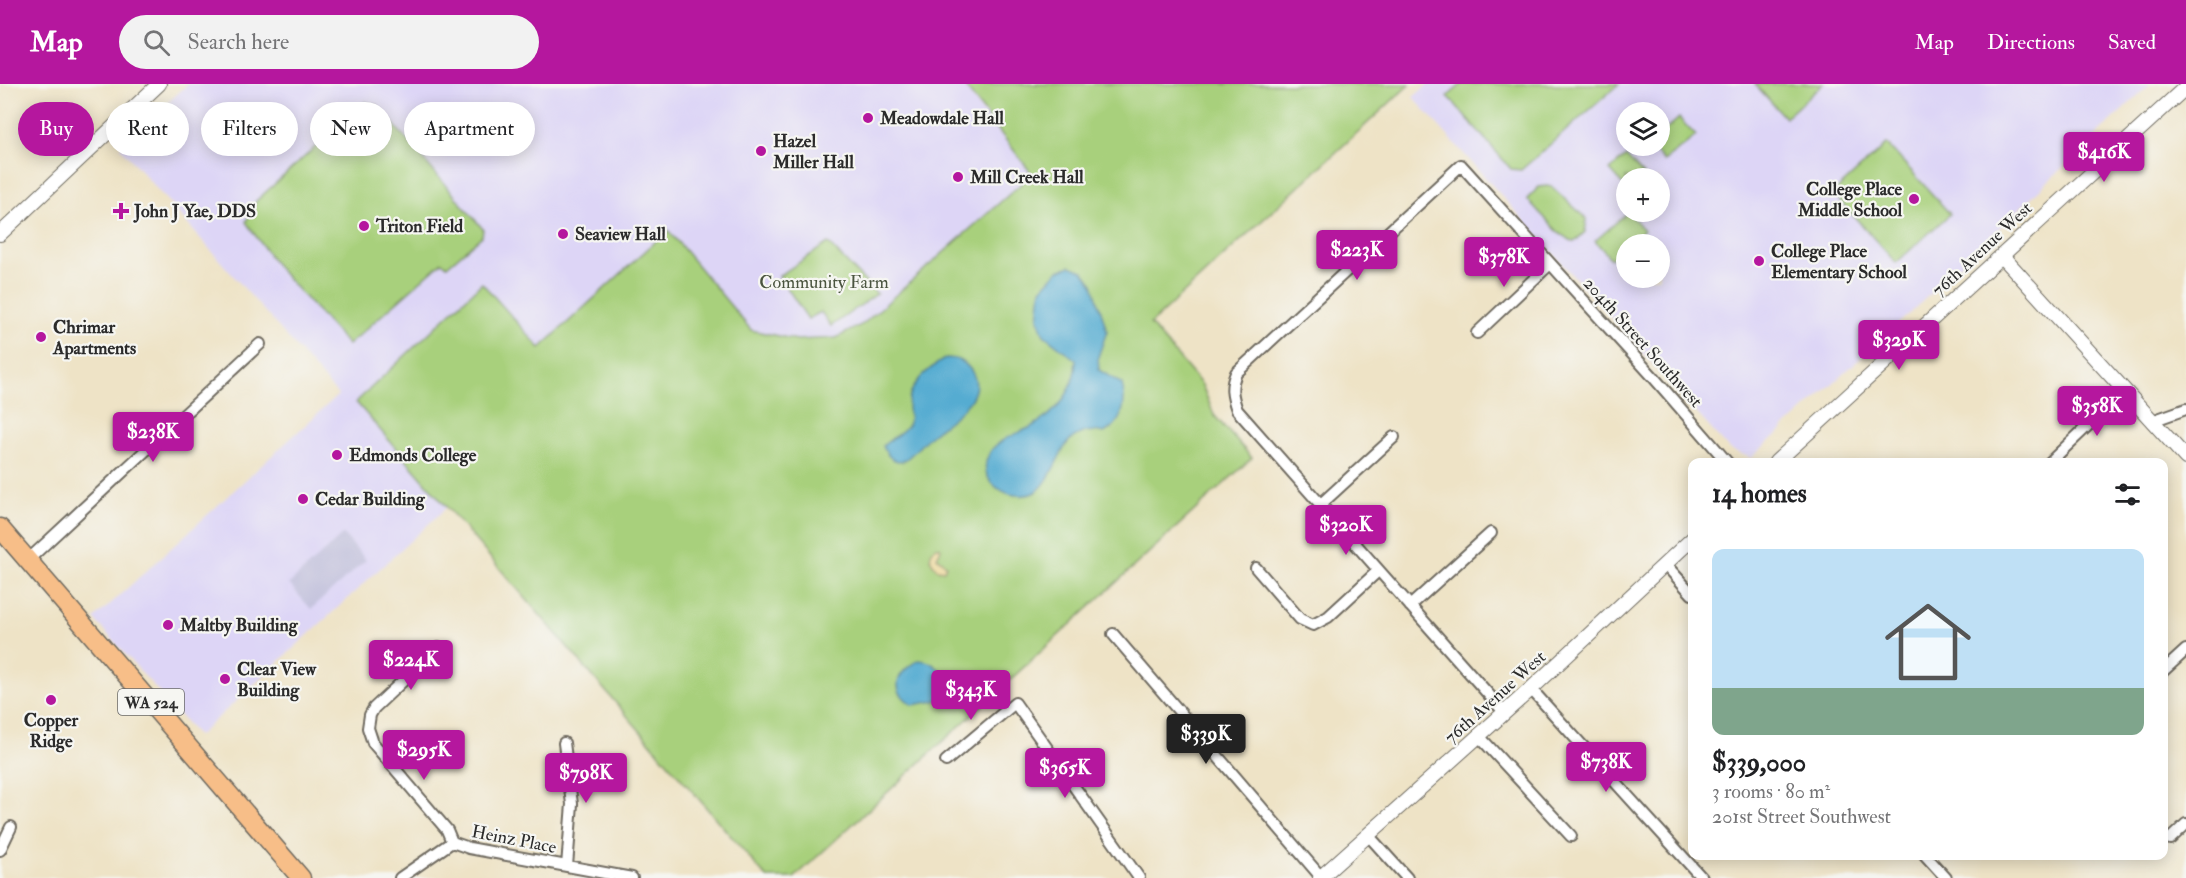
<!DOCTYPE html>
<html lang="en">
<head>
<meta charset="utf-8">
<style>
	body { margin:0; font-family:"IM FELL Double Pica",serif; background:#f2f2f2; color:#202124; height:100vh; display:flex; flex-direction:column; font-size:22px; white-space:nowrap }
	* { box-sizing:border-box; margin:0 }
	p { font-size:20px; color:#757577 }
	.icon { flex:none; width:33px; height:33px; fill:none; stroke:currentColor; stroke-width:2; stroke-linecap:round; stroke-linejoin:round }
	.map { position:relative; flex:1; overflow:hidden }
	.panel { position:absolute; left:1688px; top:374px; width:480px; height:402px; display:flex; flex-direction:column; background:#fff; border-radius:12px; box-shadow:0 3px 15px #0003 }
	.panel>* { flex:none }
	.guide { position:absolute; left:18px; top:18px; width:570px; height:54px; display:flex; gap:12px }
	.fabs { position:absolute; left:1616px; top:18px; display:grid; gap:12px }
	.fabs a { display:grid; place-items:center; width:54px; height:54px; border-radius:50%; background:#fff; box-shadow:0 3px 15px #0003; font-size:30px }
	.price { position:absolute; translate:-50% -51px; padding:0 14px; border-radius:6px; background:#b5179e; color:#fff; font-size:20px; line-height:39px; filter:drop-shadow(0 2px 3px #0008) }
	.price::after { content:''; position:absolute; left:50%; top:36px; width:18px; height:14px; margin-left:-9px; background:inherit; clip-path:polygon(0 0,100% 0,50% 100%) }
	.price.current { background:#222; color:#fff }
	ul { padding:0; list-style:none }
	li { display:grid; align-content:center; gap:12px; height:318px; padding:0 24px }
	li span { display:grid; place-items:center; height:186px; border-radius:12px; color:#555 }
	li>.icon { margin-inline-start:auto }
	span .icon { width:108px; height:108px; fill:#fffc; stroke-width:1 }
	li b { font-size:26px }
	h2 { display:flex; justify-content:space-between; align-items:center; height:72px; padding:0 24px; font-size:26px }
	.tag { padding:0 21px; border-radius:27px; background:#fff; box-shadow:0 3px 15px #0003; font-size:21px; line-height:54px }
	.tag.current { background:#b5179e; color:#fff }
	header { display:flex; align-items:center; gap:36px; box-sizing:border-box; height:84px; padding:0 30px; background:#b5179e; color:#fff }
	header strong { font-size:28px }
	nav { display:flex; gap:33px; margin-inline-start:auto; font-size:21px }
	.search { width:420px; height:54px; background:#f2f2f2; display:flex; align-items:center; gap:15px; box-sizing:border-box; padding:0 21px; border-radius:33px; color:#757577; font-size:22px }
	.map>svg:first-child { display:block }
	.built { fill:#ddd5f6; fill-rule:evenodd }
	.industrial { fill:#c2c1dc }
	.green { fill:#a8d07c; stroke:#6a7e54; stroke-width:1.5 }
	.sand { fill:#eeda9e; stroke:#8c8264; stroke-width:1.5 }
	.water { fill:#54acd1; stroke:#406c7e; stroke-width:1.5 }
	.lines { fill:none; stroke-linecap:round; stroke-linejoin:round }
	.minor-casing { stroke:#6f6b61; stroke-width:14 }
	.tertiary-casing { stroke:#6f6b61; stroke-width:16 }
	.primary-casing { stroke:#6f6b61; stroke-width:21 }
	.minor { stroke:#fff; stroke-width:10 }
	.tertiary { stroke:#fff; stroke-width:14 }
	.primary { stroke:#f7be88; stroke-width:18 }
	.poi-dot { fill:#b5179e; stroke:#f6f6f2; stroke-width:2 }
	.labels { text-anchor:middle; stroke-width:4.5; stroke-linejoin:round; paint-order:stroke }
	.shield { fill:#f6f6f2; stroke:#686867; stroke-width:1.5 }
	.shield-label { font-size:16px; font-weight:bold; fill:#2b2b2b }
	.poi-label { font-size:18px; font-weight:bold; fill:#2b2b2b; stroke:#f6f6f2; text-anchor:start }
	.street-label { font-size:18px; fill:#2b2b2b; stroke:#f6f6f2 }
	.park-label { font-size:18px; fill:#4a543f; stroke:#f6f6f2 }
</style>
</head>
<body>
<header>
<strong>Map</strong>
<div class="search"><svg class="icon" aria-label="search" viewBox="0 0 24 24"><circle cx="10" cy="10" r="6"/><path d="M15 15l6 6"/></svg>Search here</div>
<nav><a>Map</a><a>Directions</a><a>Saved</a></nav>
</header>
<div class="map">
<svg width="2186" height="794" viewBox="0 0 2186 794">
	<rect width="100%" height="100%" fill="#f6f6f2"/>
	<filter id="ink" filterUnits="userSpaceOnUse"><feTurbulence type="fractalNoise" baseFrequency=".0167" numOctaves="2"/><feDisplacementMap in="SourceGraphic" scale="12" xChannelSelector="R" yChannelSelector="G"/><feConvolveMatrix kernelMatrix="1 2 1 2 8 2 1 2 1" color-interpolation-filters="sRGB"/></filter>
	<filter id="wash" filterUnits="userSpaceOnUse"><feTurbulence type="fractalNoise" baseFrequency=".008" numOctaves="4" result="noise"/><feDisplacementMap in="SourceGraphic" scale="24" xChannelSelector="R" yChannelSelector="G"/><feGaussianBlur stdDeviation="1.35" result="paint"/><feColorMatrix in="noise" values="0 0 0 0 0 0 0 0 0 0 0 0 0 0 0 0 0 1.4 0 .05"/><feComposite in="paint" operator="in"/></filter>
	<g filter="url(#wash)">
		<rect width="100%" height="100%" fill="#eee3c6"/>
		<!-- built -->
		<path class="built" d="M188,0H966V5L982,27L1032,90L863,240L836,254L797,256L751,246L668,147L540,264L482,200L356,318L447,423L198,652L94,535L338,311L120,63Z
			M1429,0H2150L1910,229L1751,374L1729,365L1413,13ZM1626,28H1659V62H1626ZM1626,94H1659V128H1626ZM1626,160H1659V194H1626Z"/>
		<!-- industrial -->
		<path class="industrial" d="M343,450L366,476L311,525L289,500Z"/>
		<!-- green -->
		<path class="green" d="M966,0H1410L1150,240L1202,301L1214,331L1252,374L794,794H767L356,318L482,199L540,264L668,146L751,246L797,256L836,254L863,240L1032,90L966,4Z
			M1462,0H1619L1521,86L1511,85L1448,12Z
			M1755,0H1823L1785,34Z
			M365,18L377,21L483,145L482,152L447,182L442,178L348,261L278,184L246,138L256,117Z
			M1679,34L1696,52L1664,77L1650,62H1659V52Z
			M1887,60L1950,130L1896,179L1833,109Z
			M1626,72L1646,94H1626V104L1610,86Z
			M1547,102L1552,103L1587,135L1585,148L1574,158L1560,150L1527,115L1539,103Z
			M1628,128L1644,146L1611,175L1595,157Z
			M828,159L877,210L831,242L821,228L808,235L779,192Z"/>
		<!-- sand -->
		<path class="sand" d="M936,463H940L941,465L937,473L946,481L944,486L937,485C930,478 927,471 936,463Z"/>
		<!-- water -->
		<path class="water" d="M1070,182L1083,187L1093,200L1107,247L1098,273L1099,286L1122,300C1127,320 1123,339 1104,349C1091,345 1079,348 1069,357C1058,370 1051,397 1037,407C1015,421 975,400 988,372C995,356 1015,351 1029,344C1058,329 1075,308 1076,276L1044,251L1038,235L1041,205L1058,187Z
			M946,274C957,274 963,277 970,285C992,314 946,337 929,353C920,361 913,371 902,378C891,376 887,372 883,362C890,355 902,349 908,341C912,333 908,330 908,323C908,300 928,285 946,274Z
			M919,576C935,577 938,586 950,595L962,596L982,603L965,619L946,613L935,617L913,621C888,605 897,588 919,576Z"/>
	</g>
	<g filter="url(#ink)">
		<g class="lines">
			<defs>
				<path id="minor" d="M1477,249L1550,180
					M2152,337L2186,325
					M2050,378L2124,307
					M1320,421L1394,353
					M28,476L260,260
					M1665,480L1692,510
					M1256,484L1300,535L1313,541L1328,533L1378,487
					M1410,522L1491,449
					M1113,550L1321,793
					M438,564L374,624L370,631L368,644L373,659L447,746L452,758
					M2163,587L2186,566
					M1531,605L1702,794
					M1505,629L1237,326C1232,312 1230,303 1236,289L1461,81L1655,295L1727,378
					M1479,652L1571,752
					M564,659L572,720L567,782
					M946,677L1015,619L1139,794
					M1368,751L1407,794
					M2170,755L2186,740
					M0,766L11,743
					M1925,771L1946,794
					M400,794L452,758L469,764L632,794"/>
				<path id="tertiary" d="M0,150L159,0
					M2002,172L2186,374
					M1776,378L2186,3
					M1320,794L1531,605L1692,455"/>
				<path id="primary" d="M0,444L301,794"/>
			</defs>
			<!-- minor casing -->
			<use href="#minor" class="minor-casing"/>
			<!-- tertiary casing -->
			<use href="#tertiary" class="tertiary-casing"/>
			<!-- primary casing -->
			<use href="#primary" class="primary-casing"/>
			<!-- minor -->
			<use href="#minor" class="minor"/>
			<!-- tertiary -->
			<use href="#tertiary" class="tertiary"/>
			<!-- primary -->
			<use href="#primary" class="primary"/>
		</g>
	</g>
	<!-- markers -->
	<g class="poi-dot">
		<circle cx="868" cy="34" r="6"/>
		<circle cx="761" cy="67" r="6"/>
		<circle cx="958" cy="93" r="6"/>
		<circle cx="1914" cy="115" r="6"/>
		<path d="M118 118h6v6h6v6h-6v6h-6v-6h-6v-6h6z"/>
		<circle cx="364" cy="142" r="6"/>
		<circle cx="563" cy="150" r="6"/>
		<circle cx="1759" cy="177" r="6"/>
		<circle cx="41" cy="253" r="6"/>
		<circle cx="337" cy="371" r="6"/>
		<circle cx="303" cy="415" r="6"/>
		<circle cx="168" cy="541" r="6"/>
		<circle cx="225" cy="595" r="6"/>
		<circle cx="51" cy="616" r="6"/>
	</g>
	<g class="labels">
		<!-- shield labels -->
		<rect class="shield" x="118" y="605" width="66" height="26" rx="4.5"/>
		<g class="shield-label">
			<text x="151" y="624">WA 524</text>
		</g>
		<!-- poi labels -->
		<g class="poi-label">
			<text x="880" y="40">Meadowdale Hall</text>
			<text x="773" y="63">Hazel<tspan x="773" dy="21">Miller Hall</tspan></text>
			<text x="970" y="99">Mill Creek Hall</text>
			<text x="1902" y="111" text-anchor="end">College Place<tspan x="1902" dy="21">Middle School</tspan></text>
			<text x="134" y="133">John J Yae, DDS</text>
			<text x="376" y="148">Triton Field</text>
			<text x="575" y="156">Seaview Hall</text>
			<text x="1771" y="173">College Place<tspan x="1771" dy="21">Elementary School</tspan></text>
			<text x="53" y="249">Chrimar<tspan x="53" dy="21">Apartments</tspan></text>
			<text x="349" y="377">Edmonds College</text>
			<text x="315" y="421">Cedar Building</text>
			<text x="180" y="547">Maltby Building</text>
			<text x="237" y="591">Clear View<tspan x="237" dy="21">Building</tspan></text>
			<text x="51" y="642" text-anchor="middle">Copper<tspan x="51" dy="21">Ridge</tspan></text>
		</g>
		<!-- street labels -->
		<g class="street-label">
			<text transform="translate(1982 165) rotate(-43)" y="6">76th Avenue West</text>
			<text transform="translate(1643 258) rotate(48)" y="6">204th Street Southwest</text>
			<text transform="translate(1495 613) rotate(-42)" y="6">76th Avenue West</text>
			<text transform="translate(514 755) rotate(11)" y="6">Heinz Place</text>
		</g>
		<!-- park labels -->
		<g class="park-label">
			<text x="824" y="204">Community Farm</text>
		</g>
	</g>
</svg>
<div class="fabs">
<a><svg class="icon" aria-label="layers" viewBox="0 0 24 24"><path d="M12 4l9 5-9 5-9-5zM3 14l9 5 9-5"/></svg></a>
<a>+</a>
<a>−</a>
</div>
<b class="price" style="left:2104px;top:99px">$416K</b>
<b class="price" style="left:1357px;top:197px">$223K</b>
<b class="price" style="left:1504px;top:204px">$378K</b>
<b class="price" style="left:1899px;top:287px">$329K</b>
<b class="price" style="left:2097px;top:353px">$358K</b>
<b class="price" style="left:153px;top:379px">$238K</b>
<b class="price" style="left:1346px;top:472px">$320K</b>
<b class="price" style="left:411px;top:607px">$224K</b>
<b class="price" style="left:971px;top:637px">$343K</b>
<b class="price current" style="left:1206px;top:681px">$339K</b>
<b class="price" style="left:424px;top:697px">$295K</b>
<b class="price" style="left:1606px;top:709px">$738K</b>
<b class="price" style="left:1065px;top:715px">$365K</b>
<b class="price" style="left:586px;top:720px">$798K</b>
<div class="guide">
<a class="tag current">Buy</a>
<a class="tag">Rent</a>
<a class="tag">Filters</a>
<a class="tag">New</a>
<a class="tag">Apartment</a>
</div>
<section class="panel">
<h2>14 homes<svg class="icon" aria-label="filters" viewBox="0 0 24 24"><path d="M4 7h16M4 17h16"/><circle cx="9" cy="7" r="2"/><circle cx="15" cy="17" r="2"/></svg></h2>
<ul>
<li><span style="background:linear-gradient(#bfe0f5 75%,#7fa58c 0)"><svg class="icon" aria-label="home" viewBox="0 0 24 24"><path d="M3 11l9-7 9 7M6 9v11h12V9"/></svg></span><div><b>$339,000</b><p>3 rooms · 80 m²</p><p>201st Street Southwest</p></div></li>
</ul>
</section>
</div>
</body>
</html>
